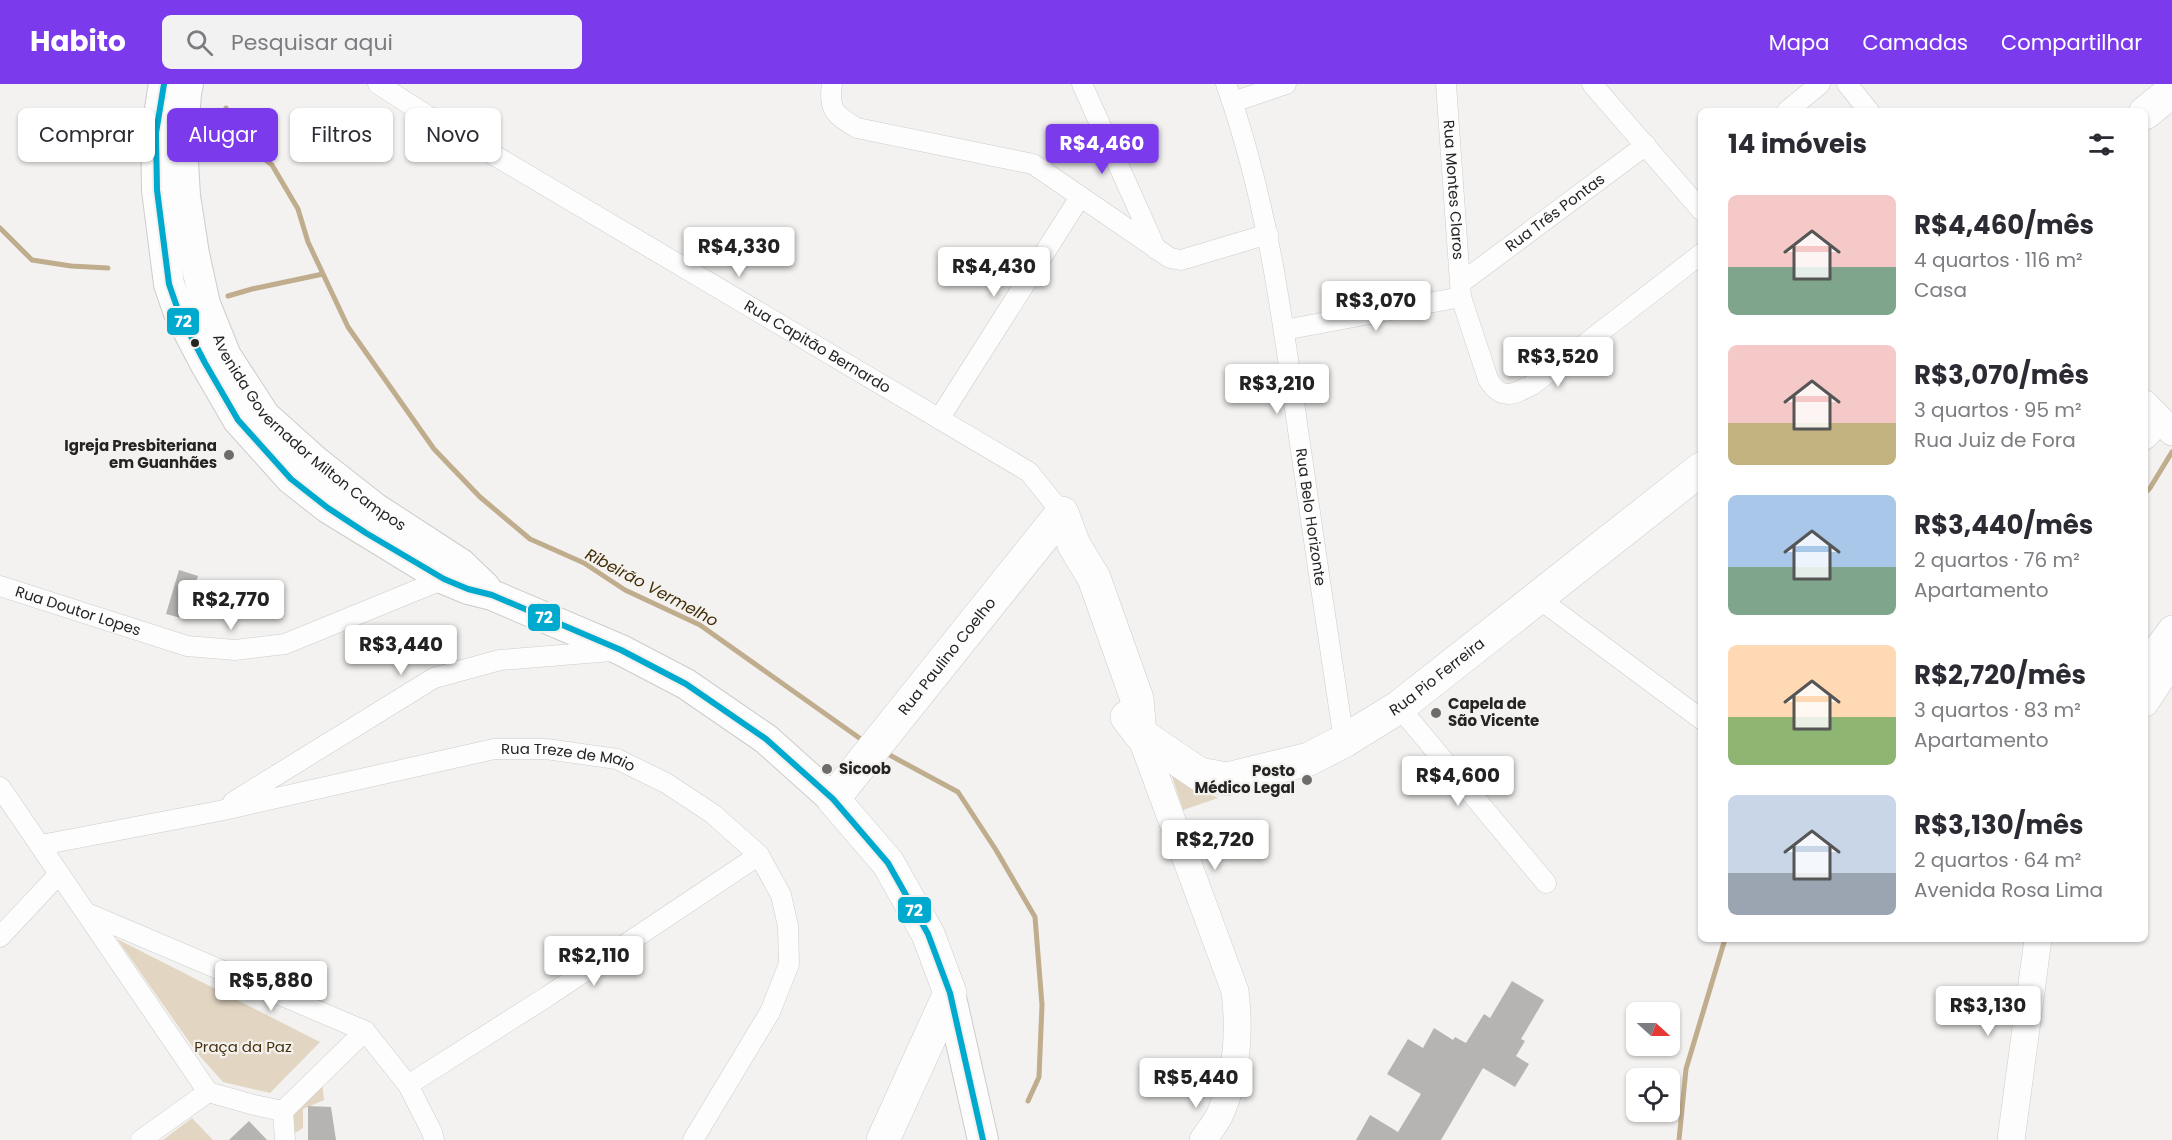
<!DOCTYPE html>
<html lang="pt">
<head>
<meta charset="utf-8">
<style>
	body { margin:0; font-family:Poppins,sans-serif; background:#f2f2f3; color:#2b2b33; height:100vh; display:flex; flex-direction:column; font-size:22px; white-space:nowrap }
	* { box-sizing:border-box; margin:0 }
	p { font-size:20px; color:#7c7c81 }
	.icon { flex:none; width:33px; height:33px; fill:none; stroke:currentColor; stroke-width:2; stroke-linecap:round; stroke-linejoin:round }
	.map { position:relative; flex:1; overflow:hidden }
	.details { position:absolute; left:1698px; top:24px; width:450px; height:834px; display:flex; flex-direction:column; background:#fff; border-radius:9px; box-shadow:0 2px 4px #0004 }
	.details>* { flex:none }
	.hud { position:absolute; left:18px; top:24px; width:570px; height:54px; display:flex; gap:12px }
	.needle { width:39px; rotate:111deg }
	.buttons { position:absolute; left:1626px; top:918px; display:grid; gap:12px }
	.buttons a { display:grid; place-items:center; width:54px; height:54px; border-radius:9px; background:#fff; box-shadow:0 2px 4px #0004; font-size:30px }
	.price { position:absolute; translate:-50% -51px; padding:0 14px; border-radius:6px; background:#fff; color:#222; font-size:20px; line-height:39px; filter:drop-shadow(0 2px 3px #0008) }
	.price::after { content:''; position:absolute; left:50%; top:36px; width:18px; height:14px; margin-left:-9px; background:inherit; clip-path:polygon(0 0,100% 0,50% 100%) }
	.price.current { background:#7c3aed; color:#fff }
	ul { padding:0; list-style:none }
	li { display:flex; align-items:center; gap:18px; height:150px; padding:0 30px }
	li span { display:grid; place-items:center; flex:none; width:168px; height:120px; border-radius:9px; color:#555 }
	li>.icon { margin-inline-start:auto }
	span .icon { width:72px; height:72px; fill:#fffc; stroke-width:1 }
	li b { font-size:26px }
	h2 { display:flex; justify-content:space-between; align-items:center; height:72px; padding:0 30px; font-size:26px }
	.tag { padding:0 21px; border-radius:9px; background:#fff; box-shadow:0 2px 4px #0004; font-size:21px; line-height:54px }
	.tag.current { background:#7c3aed; color:#fff }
	header { display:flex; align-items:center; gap:36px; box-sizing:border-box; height:84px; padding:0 30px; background:#7c3aed; color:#fff }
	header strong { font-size:28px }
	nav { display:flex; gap:33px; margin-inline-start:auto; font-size:21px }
	.search { width:420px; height:54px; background:#f2f2f3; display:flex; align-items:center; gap:15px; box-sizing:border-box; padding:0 21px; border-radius:9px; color:#7c7c81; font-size:22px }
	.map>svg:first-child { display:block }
	.green { fill:#e2d6c3 }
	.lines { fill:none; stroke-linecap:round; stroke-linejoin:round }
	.stream { stroke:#c0ad8d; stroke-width:5 }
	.building { fill:#b5b4b3 }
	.street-casing { stroke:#cdcccb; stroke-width:21 }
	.secondary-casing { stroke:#cdcccb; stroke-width:28 }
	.primary-casing { stroke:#cdcccb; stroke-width:32 }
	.highway-casing { stroke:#cdcccb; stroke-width:34 }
	.street { stroke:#fdfdfd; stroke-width:20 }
	.secondary { stroke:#fdfdfd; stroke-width:27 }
	.primary { stroke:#fdfdfd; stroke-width:30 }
	.highway { stroke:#fdfdfd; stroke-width:33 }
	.bus-1-casing { stroke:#f4f2ef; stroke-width:10 }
	.bus-1 { stroke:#00a9ce; stroke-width:6 }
	.bus-dot { fill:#252423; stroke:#f4f2ef; stroke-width:2 }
	.poi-dot { fill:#6d6c6b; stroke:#f4f2ef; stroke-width:2 }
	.labels { text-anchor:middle; stroke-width:4.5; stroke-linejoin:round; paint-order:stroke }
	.street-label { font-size:15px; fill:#252423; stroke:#f4f2ef }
	.poi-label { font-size:15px; font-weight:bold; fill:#252423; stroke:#f4f2ef; text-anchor:end }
	.park-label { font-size:15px; fill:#46320e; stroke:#f4f2ef }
	.water-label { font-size:16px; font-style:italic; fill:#422d08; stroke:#f4f2ef }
	.line-badge { stroke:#f4f2ef; stroke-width:2 }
	.badge-label { font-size:16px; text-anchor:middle; font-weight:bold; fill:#fff }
</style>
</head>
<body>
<header>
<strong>Habito</strong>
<div class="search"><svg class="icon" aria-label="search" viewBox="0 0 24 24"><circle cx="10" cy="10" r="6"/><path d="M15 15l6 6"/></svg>Pesquisar aqui</div>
<nav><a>Mapa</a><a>Camadas</a><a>Compartilhar</a></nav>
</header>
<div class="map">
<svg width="2172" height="1056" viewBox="0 0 2172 1056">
	<rect width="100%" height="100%" fill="#f3f2f0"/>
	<!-- green -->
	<path class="green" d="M1168,680L1199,704L1218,714L1183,726Z
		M117,855L320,958L270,1009L223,998L197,969Z
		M322,998L324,1016L303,1025V1044L295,1049L292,1028Z
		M192,1034L213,1056H163Z"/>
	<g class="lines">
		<!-- stream -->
		<path class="stream" d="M226,24L246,60L272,81L298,125L308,158L348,243L434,365L480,413L530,455L584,479L625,506L700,541L865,658
			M0,144L32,176L71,182L108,184
			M228,212L252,205L323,190
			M2145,409L2150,404L2172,368
			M884,668L958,708L996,766L1035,833L1042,921L1039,993L1028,1017
			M1679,1056L1686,985L1725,855"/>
	</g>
	<!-- building -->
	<path class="building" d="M179,486L198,492L185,535L166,530Z
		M1512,897L1544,916L1521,955L1525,957L1516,972L1529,980L1515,1003L1483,984L1441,1056H1356L1370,1031L1398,1048L1421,1010L1387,990L1408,955L1423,964L1434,944L1453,956L1455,953L1466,959L1484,930L1490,934Z
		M308,1022L331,1023L336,1056H308Z
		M249,1037L267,1056H229Z"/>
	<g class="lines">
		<defs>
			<g id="street">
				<path id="s1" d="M378,0L428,32L1029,388L1062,429"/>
				<path d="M832,0C828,26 835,31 857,44L1033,80L1170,174L1181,176L1268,150"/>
				<path d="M1082,0L1156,165"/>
				<path id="s2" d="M1226,0C1266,112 1282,229 1298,346C1313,450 1328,553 1344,657"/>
				<path id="s3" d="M1446,0L1461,213L1488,295C1501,317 1513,311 1532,301L1701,170"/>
				<path d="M1592,0L1701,126"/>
				<path d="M1847,0L1869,27"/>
				<path d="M1233,18L1286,0"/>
				<path d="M1787,27L1820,0"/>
				<path id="s4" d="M1462,198L1646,61"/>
				<path d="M1284,246L1461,213"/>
				<path d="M939,335L1080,113"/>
				<path d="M2145,356L2163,338"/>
				<path id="s5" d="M0,502L187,562L235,566L285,560L444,495L450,490"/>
				<path d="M1538,514L1701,635"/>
				<path d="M1399,623L1546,799"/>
				<path d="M0,703L208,1008"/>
				<path d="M233,718L434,594L500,576L612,567"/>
				<path id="s6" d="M41,761L219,727L494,665H546L617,675L666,699L713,730L759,771L781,811L788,842L789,880L770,928L693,1056"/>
				<path d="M89,830L365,947L408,1001L432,1048L434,1056"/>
				<path d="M0,853L59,790"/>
				<path d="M408,1001L548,912L759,771"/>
				<path d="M208,1008L254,1021L283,1027"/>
				<path d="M283,1027L365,947"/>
				<path d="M283,1027L285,1056"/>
				<path d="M141,1056L208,1008"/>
			</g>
			<path id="secondary" d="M2145,320L2172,348
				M2145,581L2172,545
				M2145,619L2172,578
				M1140,650L1235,907C1240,947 1237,991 1221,1028C1217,1038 1209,1047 1203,1056
				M2011,1056L2038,855"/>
			<g id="primary">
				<path d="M164,0L156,49L157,106L169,200L179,229L205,279L238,336L291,395L328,424L444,495L468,505L492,511L621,566L686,600L766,655L833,715"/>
				<path id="s7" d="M188,0L186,9L182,62L185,112L194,170L205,220L226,272L265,332L314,376L375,424L461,480L485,503"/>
				<path d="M950,909L983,1056"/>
			</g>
			<g id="highway">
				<path d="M2145,29L2172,7"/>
				<path id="s8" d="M1127,633L1140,650L1199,690L1227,695L1309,675L1344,657L1399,623L1701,385"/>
				<path id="s9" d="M883,1056L950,909L928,850L888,779L833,715L1062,429L1074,461L1094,494L1137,615L1140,650"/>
			</g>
		</defs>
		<!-- street casing -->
		<use href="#street" class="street-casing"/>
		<!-- secondary casing -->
		<use href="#secondary" class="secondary-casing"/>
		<!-- primary casing -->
		<use href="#primary" class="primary-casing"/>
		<!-- highway casing -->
		<use href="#highway" class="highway-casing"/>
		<!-- street -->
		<use href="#street" class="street"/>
		<!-- secondary -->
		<use href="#secondary" class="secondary"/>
		<!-- primary -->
		<use href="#primary" class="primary"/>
		<!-- highway -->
		<use href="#highway" class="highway"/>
		<defs>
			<path id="bus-1" d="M164,0L156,49L157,106L169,200L179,229L205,279L238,336L291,395L328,424L366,449L444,495L468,505L492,511L621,566L686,600L766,655L833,715L888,779L928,850L950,909L983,1056"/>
		</defs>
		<!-- bus-1 casing -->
		<use href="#bus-1" class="bus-1-casing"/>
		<!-- bus-1 -->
		<use href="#bus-1" class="bus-1"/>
	</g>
	<!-- markers -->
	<circle class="bus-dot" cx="195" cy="259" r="5"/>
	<g class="poi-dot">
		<circle cx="229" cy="371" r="6"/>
		<circle cx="1436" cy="629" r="6"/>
		<circle cx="827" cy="685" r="6"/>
		<circle cx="1307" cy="696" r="6"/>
	</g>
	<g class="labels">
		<!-- street labels -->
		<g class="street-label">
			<text dy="5" stroke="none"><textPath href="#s3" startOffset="106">Rua Montes Claros</textPath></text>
			<text dy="5" stroke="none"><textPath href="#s4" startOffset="116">Rua Três Pontas</textPath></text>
			<text dy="5" stroke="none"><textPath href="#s1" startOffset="512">Rua Capitão Bernardo</textPath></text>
			<text dy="5" stroke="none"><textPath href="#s7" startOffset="392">Avenida Governador Milton Campos</textPath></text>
			<text dy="5" stroke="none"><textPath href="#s2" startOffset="442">Rua Belo Horizonte</textPath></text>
			<text dy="5" stroke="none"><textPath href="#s5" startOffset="82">Rua Doutor Lopes</textPath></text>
			<text dy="5" stroke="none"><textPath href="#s9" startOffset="573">Rua Paulino Coelho</textPath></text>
			<text dy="5" stroke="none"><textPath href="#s8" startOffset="358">Rua Pio Ferreira</textPath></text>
			<text dy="5" stroke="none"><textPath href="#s6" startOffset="538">Rua Treze de Maio</textPath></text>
		</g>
		<!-- poi labels -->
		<g class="poi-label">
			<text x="217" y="367">Igreja Presbiteriana<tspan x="217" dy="17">em Guanhães</tspan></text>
			<text x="1448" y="625" text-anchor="start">Capela de<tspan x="1448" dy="17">São Vicente</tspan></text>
			<text x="839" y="690" text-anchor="start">Sicoob</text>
			<text x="1295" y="692">Posto<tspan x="1295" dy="17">Médico Legal</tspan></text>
		</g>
		<!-- park labels -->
		<g class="park-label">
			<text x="243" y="968">Praça da Paz</text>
		</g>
		<!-- water labels -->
		<g class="water-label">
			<text transform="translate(652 503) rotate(28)" y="6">Ribeirão Vermelho</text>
		</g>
	</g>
	<g class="line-badge">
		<rect x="166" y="223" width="34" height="29" rx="6" fill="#00a9ce"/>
		<rect x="527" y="519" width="34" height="29" rx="6" fill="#00a9ce"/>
		<rect x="897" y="812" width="35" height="28" rx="6" fill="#00a9ce"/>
	</g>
	<g class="badge-label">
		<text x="183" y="243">72</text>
		<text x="544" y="539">72</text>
		<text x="914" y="832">72</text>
	</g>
</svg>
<div class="buttons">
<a><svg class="needle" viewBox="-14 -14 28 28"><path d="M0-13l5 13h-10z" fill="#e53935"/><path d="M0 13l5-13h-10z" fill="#7c7c81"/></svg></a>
<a><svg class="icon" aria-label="locate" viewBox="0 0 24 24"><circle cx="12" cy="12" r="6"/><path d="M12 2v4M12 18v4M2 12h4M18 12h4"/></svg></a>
</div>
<b class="price current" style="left:1102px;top:91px">R$4,460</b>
<b class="price" style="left:739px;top:194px">R$4,330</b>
<b class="price" style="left:994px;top:214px">R$4,430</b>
<b class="price" style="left:1376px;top:248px">R$3,070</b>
<b class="price" style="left:1558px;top:304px">R$3,520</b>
<b class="price" style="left:1277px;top:331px">R$3,210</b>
<b class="price" style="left:231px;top:547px">R$2,770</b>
<b class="price" style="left:401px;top:592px">R$3,440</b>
<b class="price" style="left:1458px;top:723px">R$4,600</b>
<b class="price" style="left:1215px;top:787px">R$2,720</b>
<b class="price" style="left:594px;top:903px">R$2,110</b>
<b class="price" style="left:271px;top:928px">R$5,880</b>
<b class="price" style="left:1988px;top:953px">R$3,130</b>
<b class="price" style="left:1196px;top:1025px">R$5,440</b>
<div class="hud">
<a class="tag">Comprar</a>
<a class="tag current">Alugar</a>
<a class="tag">Filtros</a>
<a class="tag">Novo</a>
</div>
<section class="details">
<h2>14 imóveis<svg class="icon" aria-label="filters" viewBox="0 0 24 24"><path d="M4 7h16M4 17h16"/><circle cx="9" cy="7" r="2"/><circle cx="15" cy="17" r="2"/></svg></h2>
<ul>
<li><span style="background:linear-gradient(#f6c9c9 60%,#7fa58c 0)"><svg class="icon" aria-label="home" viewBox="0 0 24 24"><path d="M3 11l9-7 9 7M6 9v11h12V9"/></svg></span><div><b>R$4,460/mês</b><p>4 quartos · 116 m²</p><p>Casa</p></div></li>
<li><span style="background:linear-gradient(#f6c9c9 65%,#c2b280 0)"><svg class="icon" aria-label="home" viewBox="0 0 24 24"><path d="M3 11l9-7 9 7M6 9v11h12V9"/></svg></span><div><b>R$3,070/mês</b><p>3 quartos · 95 m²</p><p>Rua Juiz de Fora</p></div></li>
<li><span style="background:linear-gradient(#a9c7e8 60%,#7fa58c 0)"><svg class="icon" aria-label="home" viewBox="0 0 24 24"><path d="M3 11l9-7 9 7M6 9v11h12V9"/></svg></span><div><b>R$3,440/mês</b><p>2 quartos · 76 m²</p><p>Apartamento</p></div></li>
<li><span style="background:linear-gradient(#ffd9b3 60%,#8fb573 0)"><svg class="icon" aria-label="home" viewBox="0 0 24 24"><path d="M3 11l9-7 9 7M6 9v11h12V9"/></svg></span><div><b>R$2,720/mês</b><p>3 quartos · 83 m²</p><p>Apartamento</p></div></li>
<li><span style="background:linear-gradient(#c9d6e8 65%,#9aa5b1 0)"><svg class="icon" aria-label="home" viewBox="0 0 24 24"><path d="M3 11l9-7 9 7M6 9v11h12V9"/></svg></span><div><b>R$3,130/mês</b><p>2 quartos · 64 m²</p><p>Avenida Rosa Lima</p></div></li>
</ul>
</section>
</div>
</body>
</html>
